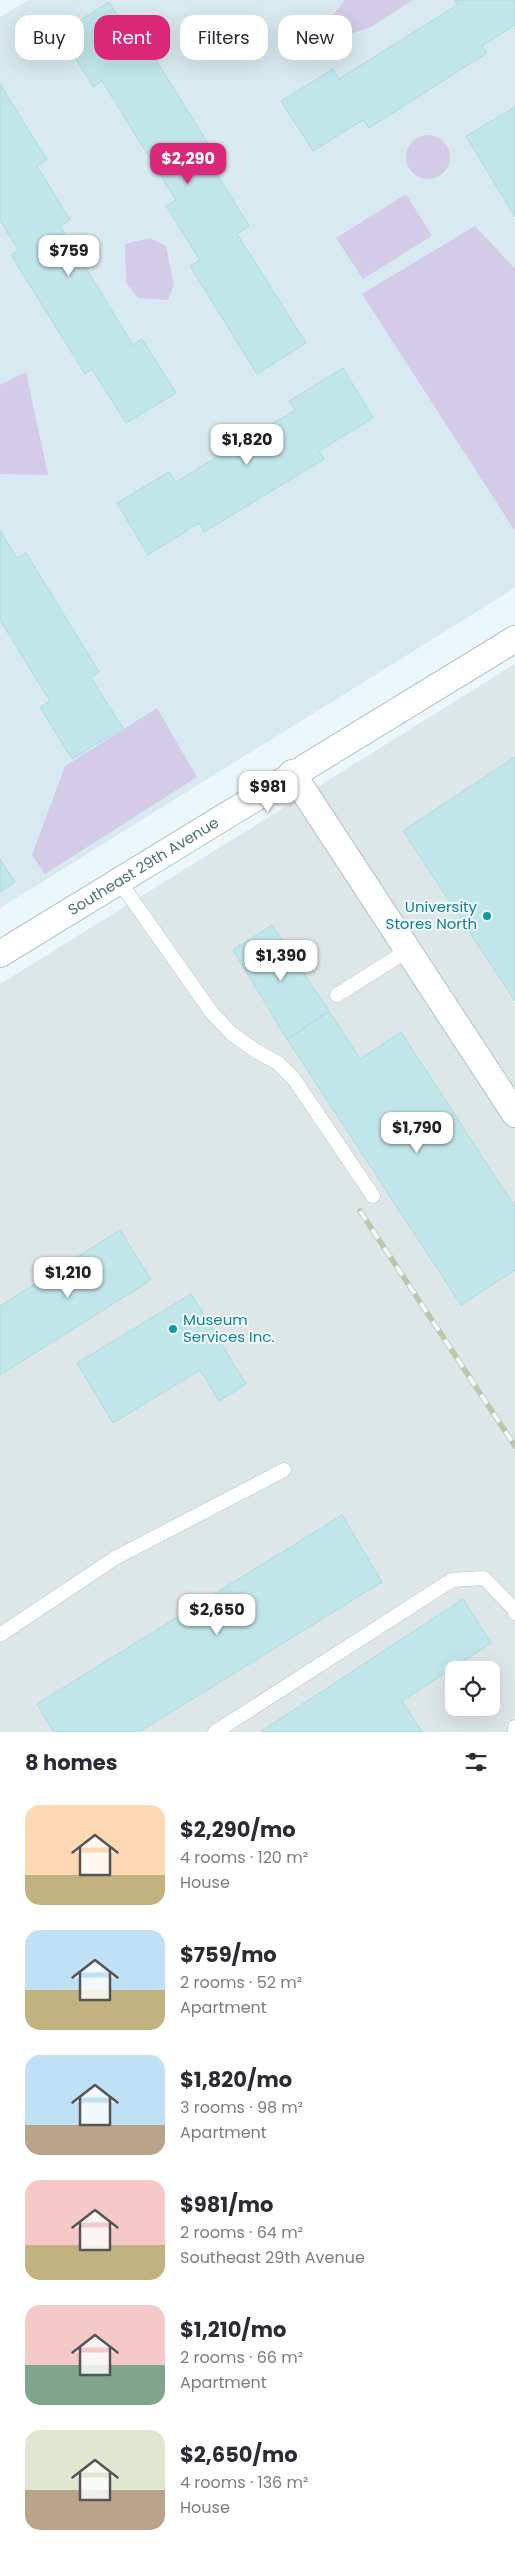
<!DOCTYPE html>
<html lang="en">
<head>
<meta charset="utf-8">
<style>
	body { margin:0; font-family:Poppins,sans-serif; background:#f7f7f7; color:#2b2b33; height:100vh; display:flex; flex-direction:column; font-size:19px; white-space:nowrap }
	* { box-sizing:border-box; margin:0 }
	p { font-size:16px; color:#7c7c81 }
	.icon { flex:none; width:28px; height:28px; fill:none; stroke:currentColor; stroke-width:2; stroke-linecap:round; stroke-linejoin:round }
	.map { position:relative; height:1732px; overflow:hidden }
	.sheet { display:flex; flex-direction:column; background:#fff; flex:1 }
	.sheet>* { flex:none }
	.hud { position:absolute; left:15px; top:15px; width:485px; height:45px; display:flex; gap:10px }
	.fabs { position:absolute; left:445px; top:1661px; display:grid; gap:10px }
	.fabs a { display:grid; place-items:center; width:55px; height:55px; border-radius:10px; background:#fff; box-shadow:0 5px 20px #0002; font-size:25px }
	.price { position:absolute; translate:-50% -42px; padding:0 11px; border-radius:10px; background:#fff; color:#222; font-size:16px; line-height:32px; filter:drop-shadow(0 1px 2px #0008) }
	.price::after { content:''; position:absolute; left:50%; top:30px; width:15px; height:11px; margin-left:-8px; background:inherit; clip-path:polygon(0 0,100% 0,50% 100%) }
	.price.selected { background:#db2777; color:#fff }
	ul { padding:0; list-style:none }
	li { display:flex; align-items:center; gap:15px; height:125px; padding:0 25px }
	li span { display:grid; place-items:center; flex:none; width:140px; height:100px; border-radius:15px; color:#555 }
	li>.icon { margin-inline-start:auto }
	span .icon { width:60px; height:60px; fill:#fffc; stroke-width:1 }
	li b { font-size:21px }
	h2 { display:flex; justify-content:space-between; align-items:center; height:60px; padding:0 25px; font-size:21px }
	.pill { padding:0 18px; border-radius:15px; background:#fff; box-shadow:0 5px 20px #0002; font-size:18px; line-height:45px }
	.pill.selected { background:#db2777; color:#fff }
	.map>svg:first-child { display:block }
	.residential { fill:#d8eaef }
	.industrial { fill:#dee7e8; fill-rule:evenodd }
	.green { fill:#d3cbe8 }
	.building { fill:#c1e6e9; stroke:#a7dcdf }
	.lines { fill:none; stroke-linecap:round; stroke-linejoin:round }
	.service-casing { stroke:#acc5c8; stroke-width:15 }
	.minor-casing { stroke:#acc5c8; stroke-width:28 }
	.service { stroke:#fff; stroke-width:14 }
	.minor { stroke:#fff; stroke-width:26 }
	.rail-casing { stroke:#bfc5aa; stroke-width:5.5 }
	.rail { stroke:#f2fafe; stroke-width:4; stroke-dasharray:11; stroke-linecap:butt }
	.culture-dot { fill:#0f9aa8; stroke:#f2fafe; stroke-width:2 }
	.labels { text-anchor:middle; stroke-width:4; stroke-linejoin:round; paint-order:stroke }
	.street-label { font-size:15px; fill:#507375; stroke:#f2fafe }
	.culture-label { font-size:15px; fill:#0d838f; stroke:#f2fafe; text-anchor:end }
</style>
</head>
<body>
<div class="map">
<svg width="515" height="1732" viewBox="0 0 515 1732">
	<rect width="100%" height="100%" fill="#ecf7fb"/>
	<!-- residential -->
	<path class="residential" d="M28,0H515V588L0,908V17Z"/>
	<!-- industrial -->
	<path class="industrial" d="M515,664V1732H0V984ZM454,1670H491V1708H454Z"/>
	<!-- green -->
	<path class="green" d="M345,0H413L371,27L308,48Z
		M406 157a22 22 0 1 1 44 0a22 22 0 1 1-44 0Z
		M406,194L432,236L363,279L336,238Z
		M475,226L515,269V531L362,294Z
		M150,238L166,246L174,285L168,300L138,298L126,282L125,244Z
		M26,372L48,475L0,474V385Z
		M157,708L197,777L45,874L32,855L65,766Z"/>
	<!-- building -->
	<path class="building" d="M454,0H515V25L482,46L487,53L369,128L363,120L313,151L281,101L333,69L339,79L457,5Z
		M109,2L143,57L151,52L225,171L218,176L249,226L237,234L306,343L257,374L190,266L200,260L166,206L176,200L102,81L93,87L60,33Z
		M0,84L47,160L37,166L70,220L60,226L133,345L142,339L176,393L126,423L92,369L85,374L11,255L18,250L0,220Z
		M515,107V217L466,136Z
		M343,368L373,418L319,451L324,459L204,532L199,523L148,555L117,503L169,472L176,482L295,410L289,401Z
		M0,530L17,558L26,553L99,672L91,678L123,728L72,759L40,707L50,701L0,620Z
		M515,757V1001L403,831Z
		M0,859L15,882L0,892Z
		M272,925L329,1011L287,1039L233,950Z
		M329,1011L360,1059L401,1032L515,1207V1270L461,1305L287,1039Z
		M120,1230L151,1280L0,1375V1306Z
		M191,1294L246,1384L219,1401L200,1370L113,1423L77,1363Z
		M342,1515L382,1582L139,1732H54L37,1704Z
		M463,1599L491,1643L402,1701L422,1732H260Z"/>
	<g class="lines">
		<defs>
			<path id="service" d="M119,881L212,1013L231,1033L256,1051L278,1063L294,1079L373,1196
				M337,995L408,950
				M0,1635L115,1558L284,1470
				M215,1732L452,1580L484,1578L515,1610V1613
				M515,1732V1727"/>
			<g id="minor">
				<path d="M292,773L515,1114"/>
				<path id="s1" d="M0,954L515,639"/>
			</g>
		</defs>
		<!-- service casing -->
		<use href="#service" class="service-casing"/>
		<!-- minor casing -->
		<use href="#minor" class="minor-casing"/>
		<!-- service -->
		<use href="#service" class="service"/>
		<!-- minor -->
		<use href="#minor" class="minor"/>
		<defs>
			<path id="rail" d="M360,1211L515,1446"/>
		</defs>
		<!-- rail casing -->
		<use href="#rail" class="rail-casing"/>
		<!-- rail -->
		<use href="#rail" class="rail"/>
	</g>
	<!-- markers -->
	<g class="culture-dot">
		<circle cx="487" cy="916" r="5"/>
		<circle cx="173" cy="1329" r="5"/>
	</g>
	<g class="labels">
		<!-- street labels -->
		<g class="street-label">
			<text dy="5" stroke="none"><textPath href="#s1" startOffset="168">Southeast 29th Avenue</textPath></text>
		</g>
		<!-- culture labels -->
		<g class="culture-label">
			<text x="477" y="912">University<tspan x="477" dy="17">Stores North</tspan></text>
			<text x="183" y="1325" text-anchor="start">Museum<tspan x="183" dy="17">Services Inc.</tspan></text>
		</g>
	</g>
</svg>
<div class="fabs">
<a><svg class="icon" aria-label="locate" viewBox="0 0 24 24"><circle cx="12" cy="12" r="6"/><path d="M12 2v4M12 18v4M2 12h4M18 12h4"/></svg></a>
</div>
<b class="price selected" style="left:188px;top:185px">$2,290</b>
<b class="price" style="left:69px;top:277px">$759</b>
<b class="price" style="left:247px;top:466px">$1,820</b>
<b class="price" style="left:268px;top:813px">$981</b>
<b class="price" style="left:281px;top:982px">$1,390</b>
<b class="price" style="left:417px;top:1154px">$1,790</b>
<b class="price" style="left:68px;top:1299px">$1,210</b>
<b class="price" style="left:217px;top:1636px">$2,650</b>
<div class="hud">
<a class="pill">Buy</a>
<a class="pill selected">Rent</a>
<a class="pill">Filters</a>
<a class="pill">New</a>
</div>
</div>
<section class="sheet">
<h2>8 homes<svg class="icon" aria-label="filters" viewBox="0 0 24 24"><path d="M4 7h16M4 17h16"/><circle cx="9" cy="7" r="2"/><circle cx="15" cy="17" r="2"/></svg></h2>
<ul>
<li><span style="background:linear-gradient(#ffd9b3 70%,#c2b280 0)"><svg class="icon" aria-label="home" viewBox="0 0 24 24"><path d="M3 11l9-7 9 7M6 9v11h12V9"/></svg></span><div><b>$2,290/mo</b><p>4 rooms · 120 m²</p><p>House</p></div></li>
<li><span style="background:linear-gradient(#bfe0f5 60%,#c2b280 0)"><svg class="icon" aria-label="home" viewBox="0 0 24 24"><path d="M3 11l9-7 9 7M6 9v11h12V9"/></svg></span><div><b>$759/mo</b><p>2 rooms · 52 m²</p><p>Apartment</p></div></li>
<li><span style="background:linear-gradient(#bfe0f5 70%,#b9a48a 0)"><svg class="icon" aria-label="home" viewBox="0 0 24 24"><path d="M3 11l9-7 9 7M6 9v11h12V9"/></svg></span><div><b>$1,820/mo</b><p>3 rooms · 98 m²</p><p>Apartment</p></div></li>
<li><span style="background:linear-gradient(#f6c9c9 65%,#c2b280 0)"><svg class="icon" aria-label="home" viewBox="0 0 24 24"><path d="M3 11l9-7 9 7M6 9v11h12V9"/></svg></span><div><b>$981/mo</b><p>2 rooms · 64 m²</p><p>Southeast 29th Avenue</p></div></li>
<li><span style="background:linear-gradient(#f6c9c9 60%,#7fa58c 0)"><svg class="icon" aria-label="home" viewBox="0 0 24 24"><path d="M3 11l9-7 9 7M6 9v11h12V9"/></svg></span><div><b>$1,210/mo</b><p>2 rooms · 66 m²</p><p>Apartment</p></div></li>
<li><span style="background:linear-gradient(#dfe7d0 60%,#b9a48a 0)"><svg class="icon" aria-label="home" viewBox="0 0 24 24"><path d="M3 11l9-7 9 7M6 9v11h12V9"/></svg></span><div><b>$2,650/mo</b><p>4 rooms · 136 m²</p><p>House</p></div></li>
</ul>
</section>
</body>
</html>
